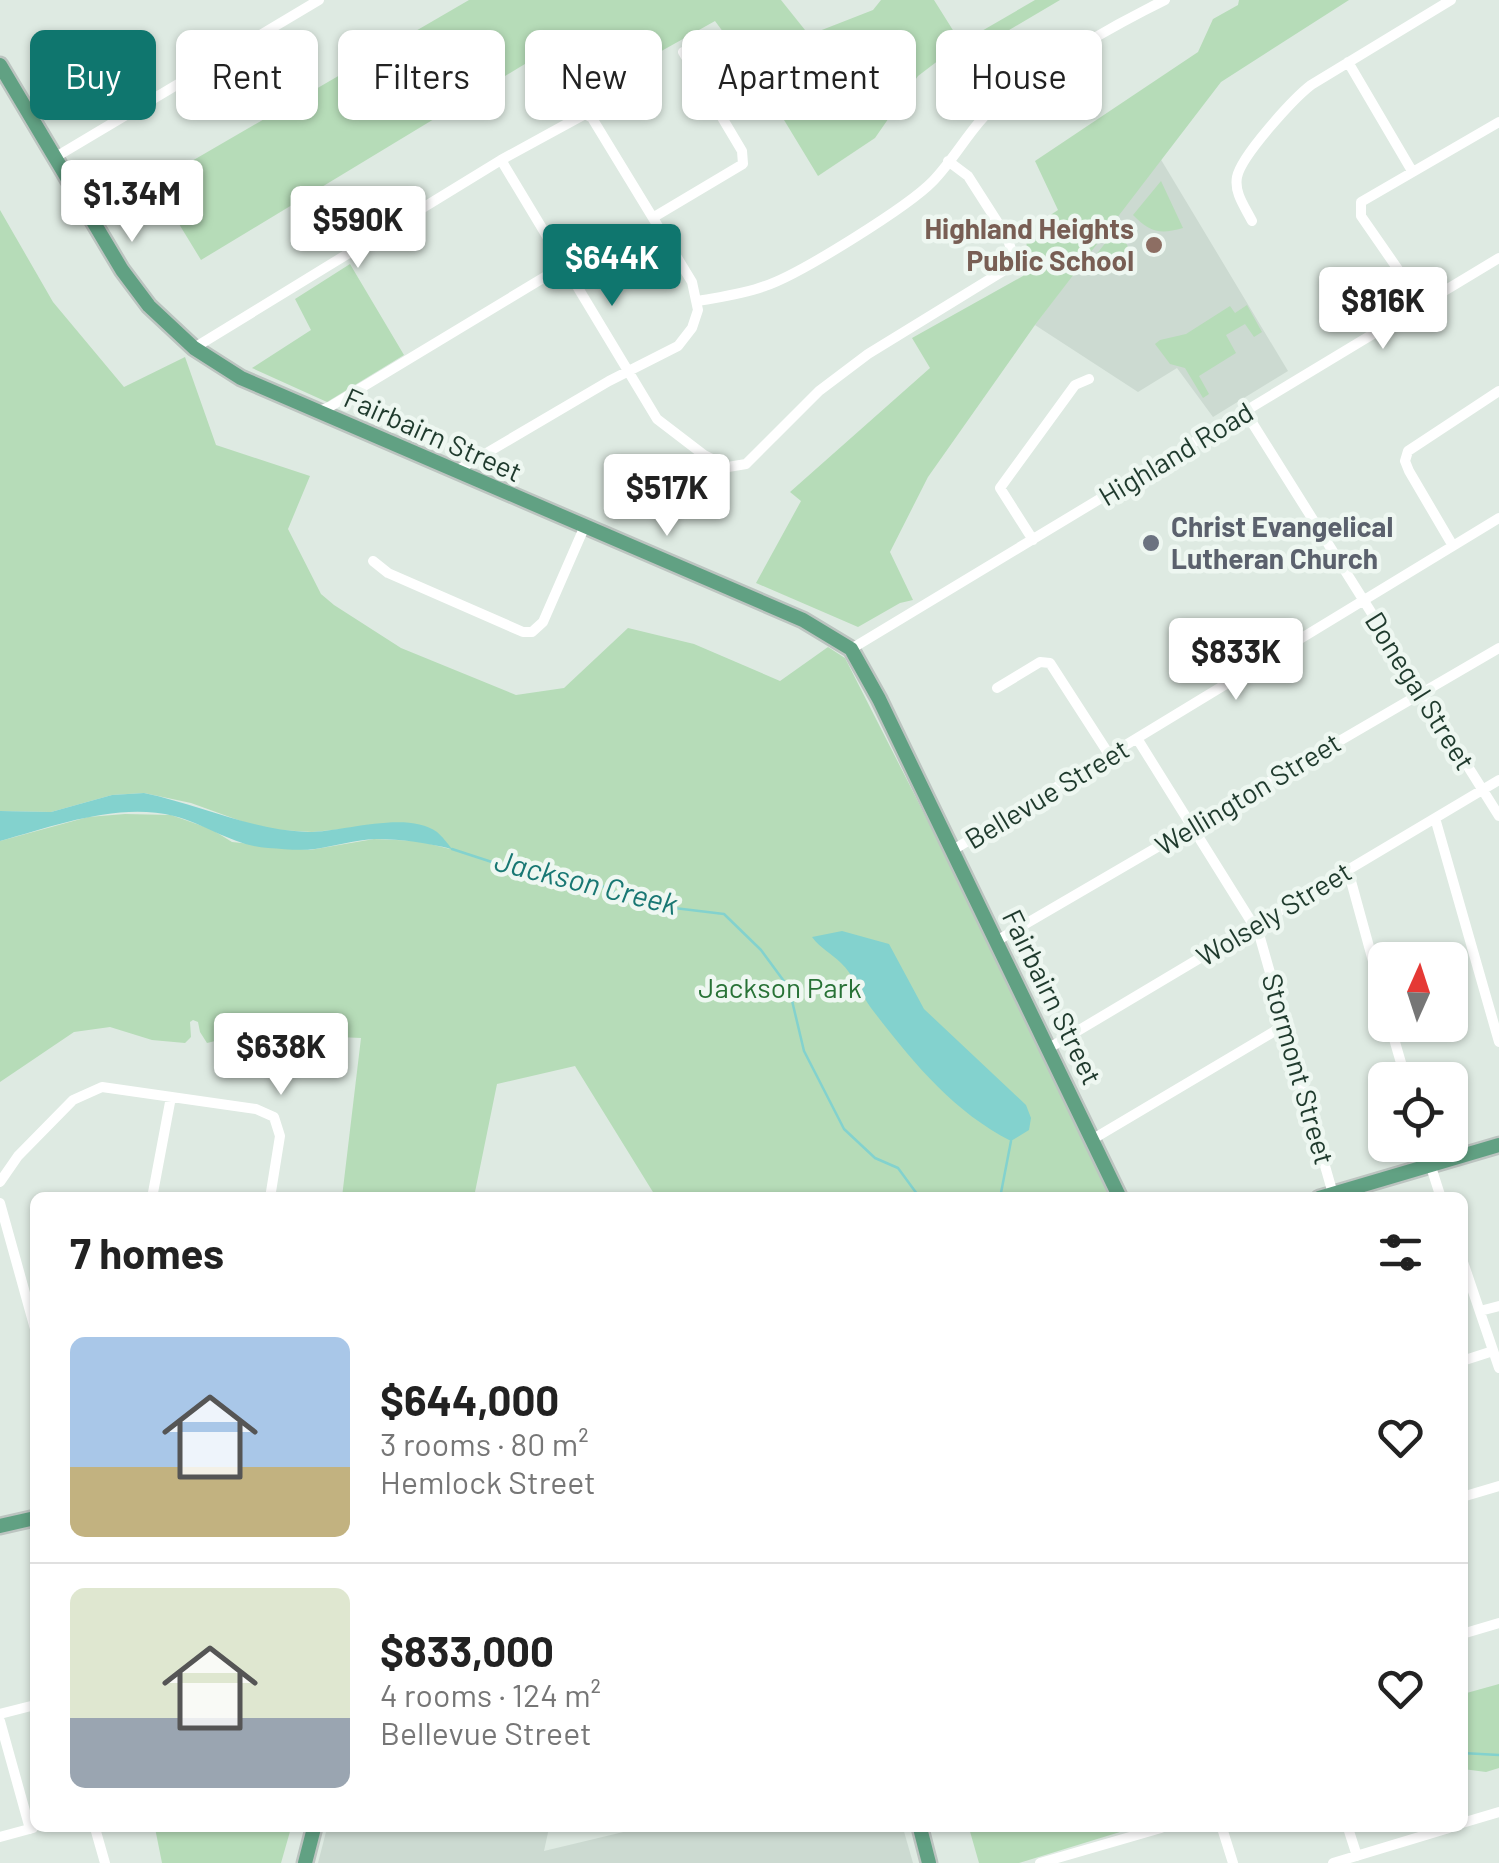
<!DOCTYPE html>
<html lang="en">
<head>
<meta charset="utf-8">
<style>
	body { margin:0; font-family:Barlow,sans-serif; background:#f6f6f6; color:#222; height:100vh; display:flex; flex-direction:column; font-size:38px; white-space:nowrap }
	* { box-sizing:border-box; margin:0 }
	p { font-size:32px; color:#767676 }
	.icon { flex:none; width:55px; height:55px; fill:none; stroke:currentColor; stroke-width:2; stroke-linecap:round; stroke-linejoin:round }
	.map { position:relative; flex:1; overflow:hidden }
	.sheet { position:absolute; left:30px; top:1192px; width:1438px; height:640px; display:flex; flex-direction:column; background:#fff; border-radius:15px; box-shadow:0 2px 8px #0004 }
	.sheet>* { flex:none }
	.guide { position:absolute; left:30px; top:30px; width:1440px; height:90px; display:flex; gap:20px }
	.needle { width:65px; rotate:3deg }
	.fabs { position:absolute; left:1368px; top:942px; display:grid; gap:20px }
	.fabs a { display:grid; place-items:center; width:100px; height:100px; border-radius:15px; background:#fff; box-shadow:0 2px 8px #0004; font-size:50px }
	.price { position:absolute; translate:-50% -85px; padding:0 22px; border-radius:10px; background:#fff; color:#222; font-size:32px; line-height:65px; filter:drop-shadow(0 2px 5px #0008) }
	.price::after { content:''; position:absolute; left:50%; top:60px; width:30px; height:22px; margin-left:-15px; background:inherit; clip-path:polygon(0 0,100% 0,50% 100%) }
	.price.selected { background:#0f766e; color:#fff }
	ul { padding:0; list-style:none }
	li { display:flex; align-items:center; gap:30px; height:250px; padding:0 40px }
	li+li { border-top:2px solid #e0e0e0 }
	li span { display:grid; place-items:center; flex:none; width:280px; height:200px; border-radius:15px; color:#555 }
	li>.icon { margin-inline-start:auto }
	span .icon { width:120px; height:120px; fill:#fffc; stroke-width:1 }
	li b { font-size:42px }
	h2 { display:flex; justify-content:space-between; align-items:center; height:120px; padding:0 40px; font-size:42px }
	.tag { padding:0 35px; border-radius:15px; background:#fff; box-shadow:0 2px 8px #0004; font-size:35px; line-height:90px }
	.tag.selected { background:#0f766e; color:#fff }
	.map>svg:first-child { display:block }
	.built { fill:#ccdad1 }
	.green { fill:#b6dcb8 }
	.water { fill:#83d2ce }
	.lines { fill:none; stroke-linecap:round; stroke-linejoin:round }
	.stream { stroke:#83d2ce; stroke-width:2.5 }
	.major-casing { stroke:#bcc4c0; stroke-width:19 }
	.minor { stroke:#fff; stroke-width:10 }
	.major { stroke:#61a183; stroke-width:14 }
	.education-dot { fill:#8d6e63; stroke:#eef7f1; stroke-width:4 }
	.worship-dot { fill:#6b7280; stroke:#eef7f1; stroke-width:4 }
	.labels { text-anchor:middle; stroke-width:9; stroke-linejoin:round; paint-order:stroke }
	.education-label { font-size:28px; font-weight:bold; fill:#785e54; stroke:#eef7f1; text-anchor:end }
	.street-label { font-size:28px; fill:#1f3a2d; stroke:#eef7f1 }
	.worship-label { font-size:28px; font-weight:bold; fill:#5b616d; stroke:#eef7f1; text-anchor:start }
	.park-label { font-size:28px; fill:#287236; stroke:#eef7f1 }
	.water-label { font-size:30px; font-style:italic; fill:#187773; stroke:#eef7f1 }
</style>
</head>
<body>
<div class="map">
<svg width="1499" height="1863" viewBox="0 0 1499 1863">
	<rect width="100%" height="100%" fill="#deeae2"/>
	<!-- built -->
	<path class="built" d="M1160,158L1288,371L1213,417L1177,368L1138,392L1035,325Z
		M327,1828H549L544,1851L640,1828H903L913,1863H318Z"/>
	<!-- green -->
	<path class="green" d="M469,0H781L809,35L873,10L881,0H934L961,43L1035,0H1060L967,55L960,44L918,76L875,138L818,176L764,87L715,21L599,86L559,31L558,44L201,260L154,183Z
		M1239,0H1349L1221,82L1035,325L928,477L890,552L913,600L900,603L858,627L756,583L801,501L790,492L930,368L912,338L1023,276L1028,256L1025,232L1058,210L1035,161L1198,52L1213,19L1238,5Z
		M1161,181L1183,228C1159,235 1150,232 1133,215Z
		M0,210L53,302L124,387L185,357L216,445L310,476L288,529L321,594L334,605L401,648L516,695L564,688L628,628L694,644L780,681L828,647L845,658L989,941L1111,1197H656L575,1066L497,1084L474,1197H342L361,1038L248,1033L207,1043L200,1032L198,1022L193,1020L190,1022L191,1037L185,1043L152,1040L110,1027L74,1032L0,1082V841L88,817L125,814L171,815L211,829L232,842L310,850L374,839L418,841L450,849L406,823L312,832L263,829L191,803L144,793L112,795L51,812L0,811Z
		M1115,231C1131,244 1136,259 1120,275L1095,256Z
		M350,264L404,355L327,402L252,368L311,330L295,299Z
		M1247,305L1262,332L1254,337L1245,324L1226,335L1236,353L1199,376L1209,394L1203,398L1185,368L1170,364L1155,344L1160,340L1186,334L1230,306L1235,313Z
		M1499,1684V1768L1486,1772L1463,1769V1694Z
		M155,1828H291L281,1863H162Z
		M969,1828H1133L1019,1863H979Z"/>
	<!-- water -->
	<path class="water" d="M144,793C201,805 251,830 308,832C343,832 407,810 437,832C442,836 448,844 452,849C427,843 402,839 376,839C355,840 335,846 315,849C300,851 284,849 268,848C234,846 208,825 174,816C118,802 54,826 0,841V811L51,812L112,795Z
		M842,931L889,944L924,1009L1026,1105L1031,1118L1029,1130L1011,1141C952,1111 911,1060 871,1008C861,994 853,974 841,963C831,953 821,949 812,937Z"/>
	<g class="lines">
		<!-- stream -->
		<path class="stream" d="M452,849L501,865L553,872L557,876L593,882L641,904L724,914L761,950L789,988L804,1051L844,1129L875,1158L898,1168L920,1198
			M1000,1198L1011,1141
			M1462,1753L1499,1755"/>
		<defs>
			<path id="major" d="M0,65L122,270L149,306L194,348L241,378L803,620L851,649L879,699L1120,1198
				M1319,1198L1499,1145
				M0,1526L35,1518
				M920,1828L929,1863
				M305,1863L314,1828"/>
		</defs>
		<!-- major casing -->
		<use href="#major" class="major-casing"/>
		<!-- minor -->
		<path class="minor" d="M1348,62L1412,171
			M54,158L319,0
			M501,160L657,419L704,455L728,467L746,464L819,391L868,354L1008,268L1011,249L1007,237L968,176L948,161
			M654,217L743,164L742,151L683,52
			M1252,221C1245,207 1234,193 1237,177C1241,156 1293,99 1311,85L1451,0
			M698,301C720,297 744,294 765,286C799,275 909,206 933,181C958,155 973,122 1002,100C1046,64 1114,25 1165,0
			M1422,304L1361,216V202L1499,122
			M194,348L501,160L585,114L592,118L692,282L698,310L692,328L678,346L609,381L456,471
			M319,411L331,406L563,266
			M1246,413L1499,816
			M1033,540L1000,488L1075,385L1089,379
			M1453,546L1409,471L1405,461L1408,451L1499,391
			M373,561L388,573L523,632H532L543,622L584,528
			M851,649L1499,258
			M997,688L1040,662L1050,663L1110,756
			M1138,740L1259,934L1333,1194
			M1435,818L1499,1042
			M953,850L1499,518
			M1348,870L1385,1005
			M998,940L1499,648
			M1390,1025L1406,1080
			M1049,1048L1499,780
			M1093,1139L1285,1025
			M1424,1145L1441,1198
			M0,1182L18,1156L73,1100L102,1087L256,1109L274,1117L280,1136L270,1198
			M152,1198L171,1097
			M0,1203L35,1329
			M1462,1259L1499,1368
			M1480,1311L1499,1306
			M1462,1361L1493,1351
			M1462,1497L1499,1486
			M1462,1634L1499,1623
			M0,1714L35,1705
			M0,1721L30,1829
			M1462,1823L1499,1812
			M95,1828L105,1863
			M1222,1828L1233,1863
			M1348,1828L1357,1856
			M0,1837L33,1828
			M1040,1863L1161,1828
			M1333,1863L1449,1828"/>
		<!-- major -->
		<use href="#major" class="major"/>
	</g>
	<!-- markers -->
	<circle class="education-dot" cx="1154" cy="245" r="10"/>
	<circle class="worship-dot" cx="1151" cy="543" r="10"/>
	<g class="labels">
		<!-- education labels -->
		<g class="education-label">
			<text x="1134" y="239">Highland Heights<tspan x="1134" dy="32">Public School</tspan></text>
		</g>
		<!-- street labels -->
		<g class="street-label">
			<text transform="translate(433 435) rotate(24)" y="10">Fairbairn Street</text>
			<text transform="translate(1176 454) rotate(-31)" y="10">Highland Road</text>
			<text transform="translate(1420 691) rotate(58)" y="10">Donegal Street</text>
			<text transform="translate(1047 794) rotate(-31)" y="10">Bellevue Street</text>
			<text transform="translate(1248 794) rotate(-31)" y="10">Wellington Street</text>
			<text transform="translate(1274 914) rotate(-31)" y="10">Wolsely Street</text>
			<text transform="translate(1052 997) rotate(64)" y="10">Fairbairn Street</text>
			<text transform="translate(1298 1069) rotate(74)" y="10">Stormont Street</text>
		</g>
		<!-- worship labels -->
		<g class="worship-label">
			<text x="1171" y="537">Christ Evangelical<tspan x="1171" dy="32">Lutheran Church</tspan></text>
		</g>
		<!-- park labels -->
		<g class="park-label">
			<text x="780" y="998">Jackson Park</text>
		</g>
		<!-- water labels -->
		<g class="water-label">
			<text transform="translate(586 883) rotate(14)" y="10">Jackson Creek</text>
		</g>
	</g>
</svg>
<div class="fabs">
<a><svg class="needle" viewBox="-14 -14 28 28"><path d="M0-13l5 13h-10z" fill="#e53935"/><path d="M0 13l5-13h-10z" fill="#767676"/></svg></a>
<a><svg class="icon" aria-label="locate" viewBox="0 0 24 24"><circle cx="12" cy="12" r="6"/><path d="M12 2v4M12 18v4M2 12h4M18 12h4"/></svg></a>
</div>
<b class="price" style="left:132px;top:245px">$1.34M</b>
<b class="price" style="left:358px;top:271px">$590K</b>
<b class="price selected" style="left:612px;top:309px">$644K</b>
<b class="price" style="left:1383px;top:352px">$816K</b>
<b class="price" style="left:667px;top:539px">$517K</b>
<b class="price" style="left:1236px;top:703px">$833K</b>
<b class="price" style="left:281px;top:1098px">$638K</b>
<div class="guide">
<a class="tag selected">Buy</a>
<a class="tag">Rent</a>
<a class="tag">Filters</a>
<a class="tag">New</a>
<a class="tag">Apartment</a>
<a class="tag">House</a>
</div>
<section class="sheet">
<h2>7 homes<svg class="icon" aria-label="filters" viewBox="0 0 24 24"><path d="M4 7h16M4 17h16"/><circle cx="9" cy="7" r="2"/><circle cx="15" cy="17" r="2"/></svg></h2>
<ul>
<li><span style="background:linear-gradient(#a9c7e8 65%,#c2b280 0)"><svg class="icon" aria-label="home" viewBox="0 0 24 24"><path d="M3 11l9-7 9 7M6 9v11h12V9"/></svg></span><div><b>$644,000</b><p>3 rooms · 80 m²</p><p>Hemlock Street</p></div><svg class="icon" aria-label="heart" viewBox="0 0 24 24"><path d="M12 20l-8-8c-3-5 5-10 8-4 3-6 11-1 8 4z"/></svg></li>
<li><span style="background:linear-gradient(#dfe7d0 65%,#9aa5b1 0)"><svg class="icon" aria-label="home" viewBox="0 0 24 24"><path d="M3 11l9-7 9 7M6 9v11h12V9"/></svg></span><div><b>$833,000</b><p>4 rooms · 124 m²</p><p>Bellevue Street</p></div><svg class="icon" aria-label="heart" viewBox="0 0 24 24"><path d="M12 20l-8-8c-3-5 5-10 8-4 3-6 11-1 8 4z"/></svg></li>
</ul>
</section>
</div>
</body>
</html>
